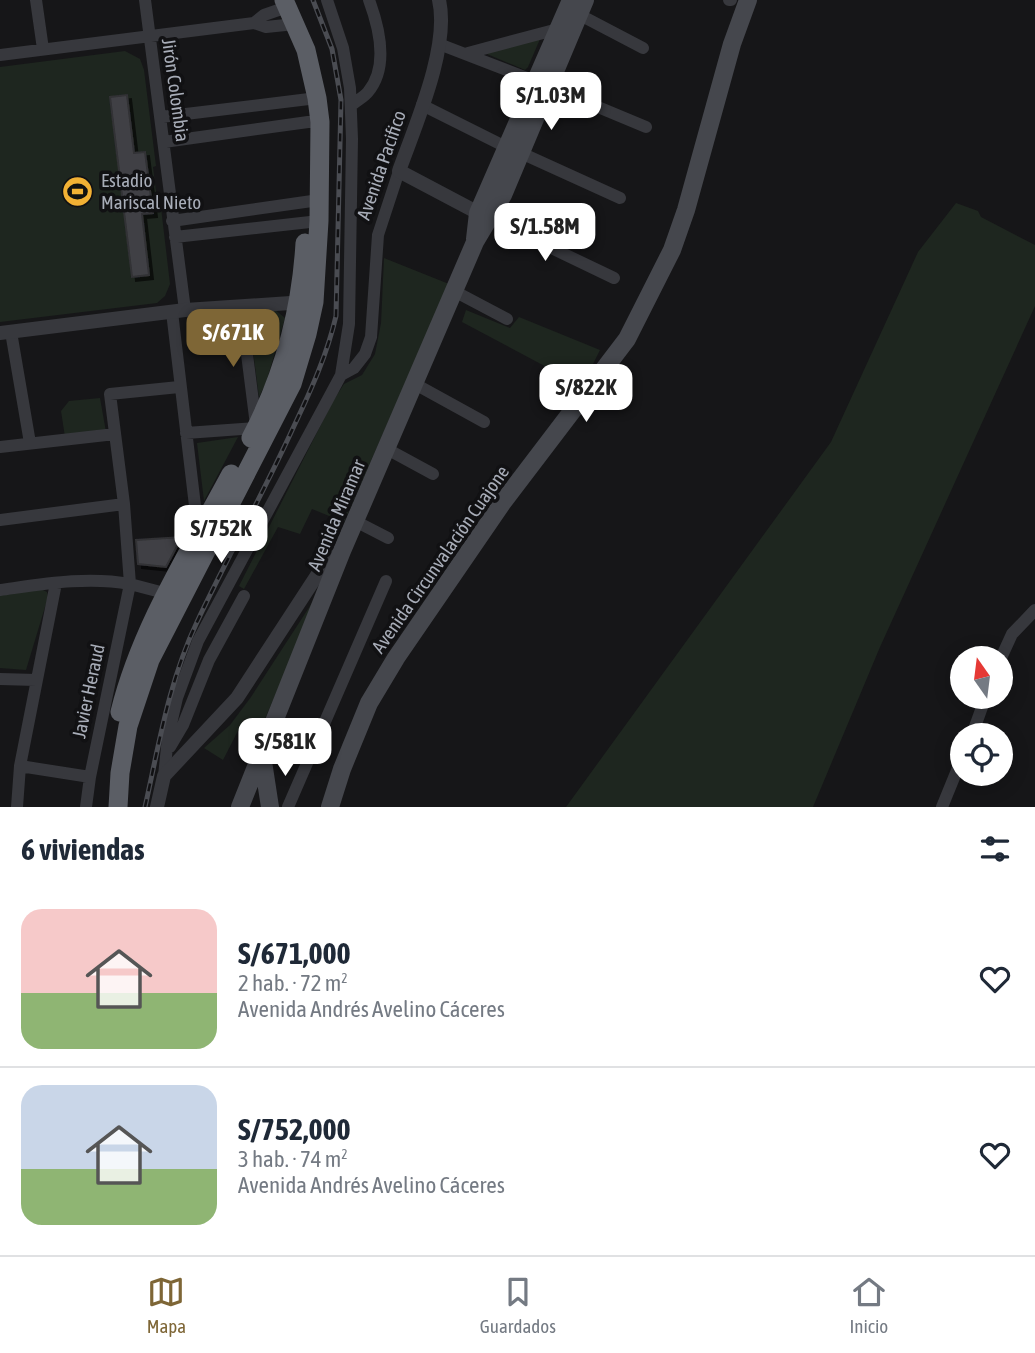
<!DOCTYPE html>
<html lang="es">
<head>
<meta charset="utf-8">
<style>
	body { margin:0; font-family:"Asap Condensed",sans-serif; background:#f2f2f3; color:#1f2937; height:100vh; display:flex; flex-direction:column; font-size:26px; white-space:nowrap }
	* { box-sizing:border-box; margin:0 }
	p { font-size:23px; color:#747a83 }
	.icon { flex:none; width:38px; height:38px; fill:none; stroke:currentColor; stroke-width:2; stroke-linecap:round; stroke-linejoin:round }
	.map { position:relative; height:807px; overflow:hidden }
	.details { display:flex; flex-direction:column; background:#fff; flex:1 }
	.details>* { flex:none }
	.needle { width:46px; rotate:346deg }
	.tools { position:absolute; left:950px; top:646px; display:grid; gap:14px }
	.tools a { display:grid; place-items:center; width:63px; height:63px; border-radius:50%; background:#fff; box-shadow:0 4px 18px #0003; font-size:35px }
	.price { position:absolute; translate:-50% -60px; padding:0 16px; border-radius:14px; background:#fff; color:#222; font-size:23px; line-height:46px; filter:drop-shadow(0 2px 4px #0008) }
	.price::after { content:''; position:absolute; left:50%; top:42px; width:21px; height:16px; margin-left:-10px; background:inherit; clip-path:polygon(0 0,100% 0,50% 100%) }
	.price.on { background:#7e6636; color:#fff }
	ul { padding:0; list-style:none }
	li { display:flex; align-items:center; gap:21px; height:175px; padding:0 21px }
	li+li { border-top:2px solid #e0e1e3 }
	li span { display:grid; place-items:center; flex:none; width:196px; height:140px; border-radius:21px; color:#555 }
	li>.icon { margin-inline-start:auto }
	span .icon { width:84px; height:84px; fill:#fffc; stroke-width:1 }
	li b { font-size:30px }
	h2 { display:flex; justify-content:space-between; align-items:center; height:84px; padding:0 21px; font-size:30px }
	.tabs { display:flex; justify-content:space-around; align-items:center; height:98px; border-top:2px solid #e0e1e3; background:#fff; font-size:19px; color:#747a83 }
	.tabs a { display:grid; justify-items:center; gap:4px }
	.tabs .on { color:#7e6636 }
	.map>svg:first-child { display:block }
	.green { fill:#1e261f }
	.building { fill:#404145; stroke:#303034; stroke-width:2; filter:url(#shadow) }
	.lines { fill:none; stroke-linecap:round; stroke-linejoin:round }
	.minor { stroke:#37383d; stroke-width:12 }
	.tertiary { stroke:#37383d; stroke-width:14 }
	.secondary { stroke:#45474d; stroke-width:18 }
	.trunk { stroke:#5b5e65; stroke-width:19 }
	.rail-casing { stroke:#4a4c52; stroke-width:5 }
	.rail { stroke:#111113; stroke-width:2.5; stroke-dasharray:8; stroke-linecap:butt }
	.labels { text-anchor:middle; stroke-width:7; stroke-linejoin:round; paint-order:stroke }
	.street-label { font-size:19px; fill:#a8adb8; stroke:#111113 }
	.poi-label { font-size:19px; fill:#a8adb8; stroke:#111113; text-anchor:start }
</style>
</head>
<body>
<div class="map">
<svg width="1035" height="807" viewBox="0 0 1035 807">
	<defs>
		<filter id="shadow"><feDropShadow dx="4" dy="4" stdDeviation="0" flood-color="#0009"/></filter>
	</defs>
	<rect width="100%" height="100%" fill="#161618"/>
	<!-- green -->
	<path class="green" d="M540,39L528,67L525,70L487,54V51Z
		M125,51L140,59L144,70L156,166L153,167L157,199H160L170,284L165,296L157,303L0,322V67Z
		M956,203L978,211L981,217L1035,245V306L880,647L813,807H566L831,442L918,252Z
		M384,258L449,284L344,522L312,509L300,534L278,527L244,589L239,586L333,401L344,384L362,375L375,354L381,323Z
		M274,309L285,318L266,383L259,397L248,312Z
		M466,310L510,328L519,317L600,350L582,386L462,322Z
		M100,398L106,432L65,437L61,411L69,401Z
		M238,437L204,501L197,443Z
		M41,589L47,592L48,597L26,670L0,668V595Z
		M321,589L261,728L244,719L223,760L204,748L230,725L251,697Z"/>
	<!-- building -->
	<path class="building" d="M127,95L134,153L145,152L153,213L142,214L149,275L132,277L110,97Z
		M182,537L166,567L138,564L136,540Z"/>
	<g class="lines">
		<!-- minor -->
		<path class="minor" d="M36,0L43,49
			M145,0L185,310
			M729,0H731
			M580,15L643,48
			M254,23L264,15L287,7
			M439,44L535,81
			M468,53L558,29
			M0,55L254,23L266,27L295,24
			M550,87L646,127
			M422,105L506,147
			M351,106C356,101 364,97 368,92C389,67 379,27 369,0
			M161,117L317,98
			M164,142L308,122H320
			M521,153L620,198
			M491,219L614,278
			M172,221L319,200
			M175,237L319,221
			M454,291L507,319
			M241,307L256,425
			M172,312L198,531
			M11,332L30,443
			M341,375L354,368L365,354L371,337L378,235L399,171
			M415,384L484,422
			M186,433L256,428
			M0,447L115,434
			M387,449L433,474
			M0,520L124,504
			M355,521L388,538
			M0,590C43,584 87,576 130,584L90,777L86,807
			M172,595L130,584L124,504L110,394L179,387
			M1001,658L1012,634L1035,610
			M0,679L36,680
			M972,735L986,696
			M170,747L183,725L209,660L244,596
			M20,766L90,777
			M164,776L168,737L177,698L198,641L341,375L349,324L352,139L350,88L343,48L327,0
			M17,807L20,766L56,583
			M288,807L386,581
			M942,807L962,758"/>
		<!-- tertiary -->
		<path class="tertiary" d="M439,0C450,47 415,126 399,171L486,217
			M0,333L185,310L305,302
			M157,807L164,776L237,698L325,563L342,551"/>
		<!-- secondary -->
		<path class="secondary" d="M475,239L478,213L571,0
			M262,755L270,807
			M240,807L342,551L475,242L503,195L585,0
			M330,807L342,769L369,703L396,658L503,502L627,339L672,250L686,210L732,44L748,0"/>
		<!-- trunk -->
		<path class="trunk" d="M251,438C283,377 301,312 305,243
			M120,712C141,627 190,551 231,474
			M118,807L120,773L128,726L150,660L292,384L307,334L314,302L319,221L320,122L317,98L306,50L284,0"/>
		<defs>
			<path id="rail" d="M145,807C159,744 169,681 197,622C228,556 264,492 294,426C311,390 327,355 336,316L341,100L332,49L313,0"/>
		</defs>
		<!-- rail casing -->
		<use href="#rail" class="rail-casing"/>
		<!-- rail -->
		<use href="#rail" class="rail"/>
	</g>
	<!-- icons -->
	<defs>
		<symbol id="stadium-disc" viewBox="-11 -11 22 22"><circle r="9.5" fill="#f2b134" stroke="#111113"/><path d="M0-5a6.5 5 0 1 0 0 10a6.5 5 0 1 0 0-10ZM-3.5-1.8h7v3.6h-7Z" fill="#111"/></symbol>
	</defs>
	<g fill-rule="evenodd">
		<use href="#stadium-disc" x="60" y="174" width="35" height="35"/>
	</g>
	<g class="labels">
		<!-- street labels -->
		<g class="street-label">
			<text transform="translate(176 90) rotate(82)" y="7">Jirón Colombia</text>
			<text transform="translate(381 165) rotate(-71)" y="7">Avenida Pacifico</text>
			<text transform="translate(336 515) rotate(-67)" y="7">Avenida Miramar</text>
			<text transform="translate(440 559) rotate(-55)" y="7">Avenida Circunvalación Cuajone</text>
			<text transform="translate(88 691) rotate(-78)" y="7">Javier Heraud</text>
		</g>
		<!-- poi labels -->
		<g class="poi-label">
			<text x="101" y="187">Estadio<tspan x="101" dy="22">Mariscal Nieto</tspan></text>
		</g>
	</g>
</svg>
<div class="tools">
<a><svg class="needle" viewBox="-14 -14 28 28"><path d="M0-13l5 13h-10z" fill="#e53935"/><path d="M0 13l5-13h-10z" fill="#747a83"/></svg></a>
<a><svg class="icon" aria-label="locate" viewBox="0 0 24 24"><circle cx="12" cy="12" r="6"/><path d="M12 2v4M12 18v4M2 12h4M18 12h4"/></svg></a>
</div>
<b class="price" style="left:551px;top:132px">S/1.03M</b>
<b class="price" style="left:545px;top:263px">S/1.58M</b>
<b class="price on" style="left:233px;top:369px">S/671K</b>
<b class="price" style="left:586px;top:424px">S/822K</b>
<b class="price" style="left:221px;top:565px">S/752K</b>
<b class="price" style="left:285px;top:778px">S/581K</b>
</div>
<section class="details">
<h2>6 viviendas<svg class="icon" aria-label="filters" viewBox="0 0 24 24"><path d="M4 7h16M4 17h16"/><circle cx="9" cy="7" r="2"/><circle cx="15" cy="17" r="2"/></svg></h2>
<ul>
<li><span style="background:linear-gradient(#f6c9c9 60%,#8fb573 0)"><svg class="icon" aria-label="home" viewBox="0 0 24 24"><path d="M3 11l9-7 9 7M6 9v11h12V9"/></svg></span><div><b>S/671,000</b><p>2 hab. · 72 m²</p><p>Avenida Andrés Avelino Cáceres</p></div><svg class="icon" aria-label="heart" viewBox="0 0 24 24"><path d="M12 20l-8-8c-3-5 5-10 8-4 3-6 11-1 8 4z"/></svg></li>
<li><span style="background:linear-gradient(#c9d6e8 60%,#8fb573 0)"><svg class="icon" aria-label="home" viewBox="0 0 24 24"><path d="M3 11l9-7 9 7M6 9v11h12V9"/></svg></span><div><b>S/752,000</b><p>3 hab. · 74 m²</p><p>Avenida Andrés Avelino Cáceres</p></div><svg class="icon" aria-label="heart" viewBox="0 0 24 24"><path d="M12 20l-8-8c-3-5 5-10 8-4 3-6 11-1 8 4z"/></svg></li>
</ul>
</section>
<nav class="tabs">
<a class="on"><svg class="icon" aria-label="map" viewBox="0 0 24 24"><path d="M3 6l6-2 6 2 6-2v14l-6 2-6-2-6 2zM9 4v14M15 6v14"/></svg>Mapa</a>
<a><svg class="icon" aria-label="saved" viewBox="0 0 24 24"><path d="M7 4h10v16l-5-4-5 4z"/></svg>Guardados</a>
<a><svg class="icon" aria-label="home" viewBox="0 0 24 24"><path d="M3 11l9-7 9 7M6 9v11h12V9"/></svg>Inicio</a>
</nav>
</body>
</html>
